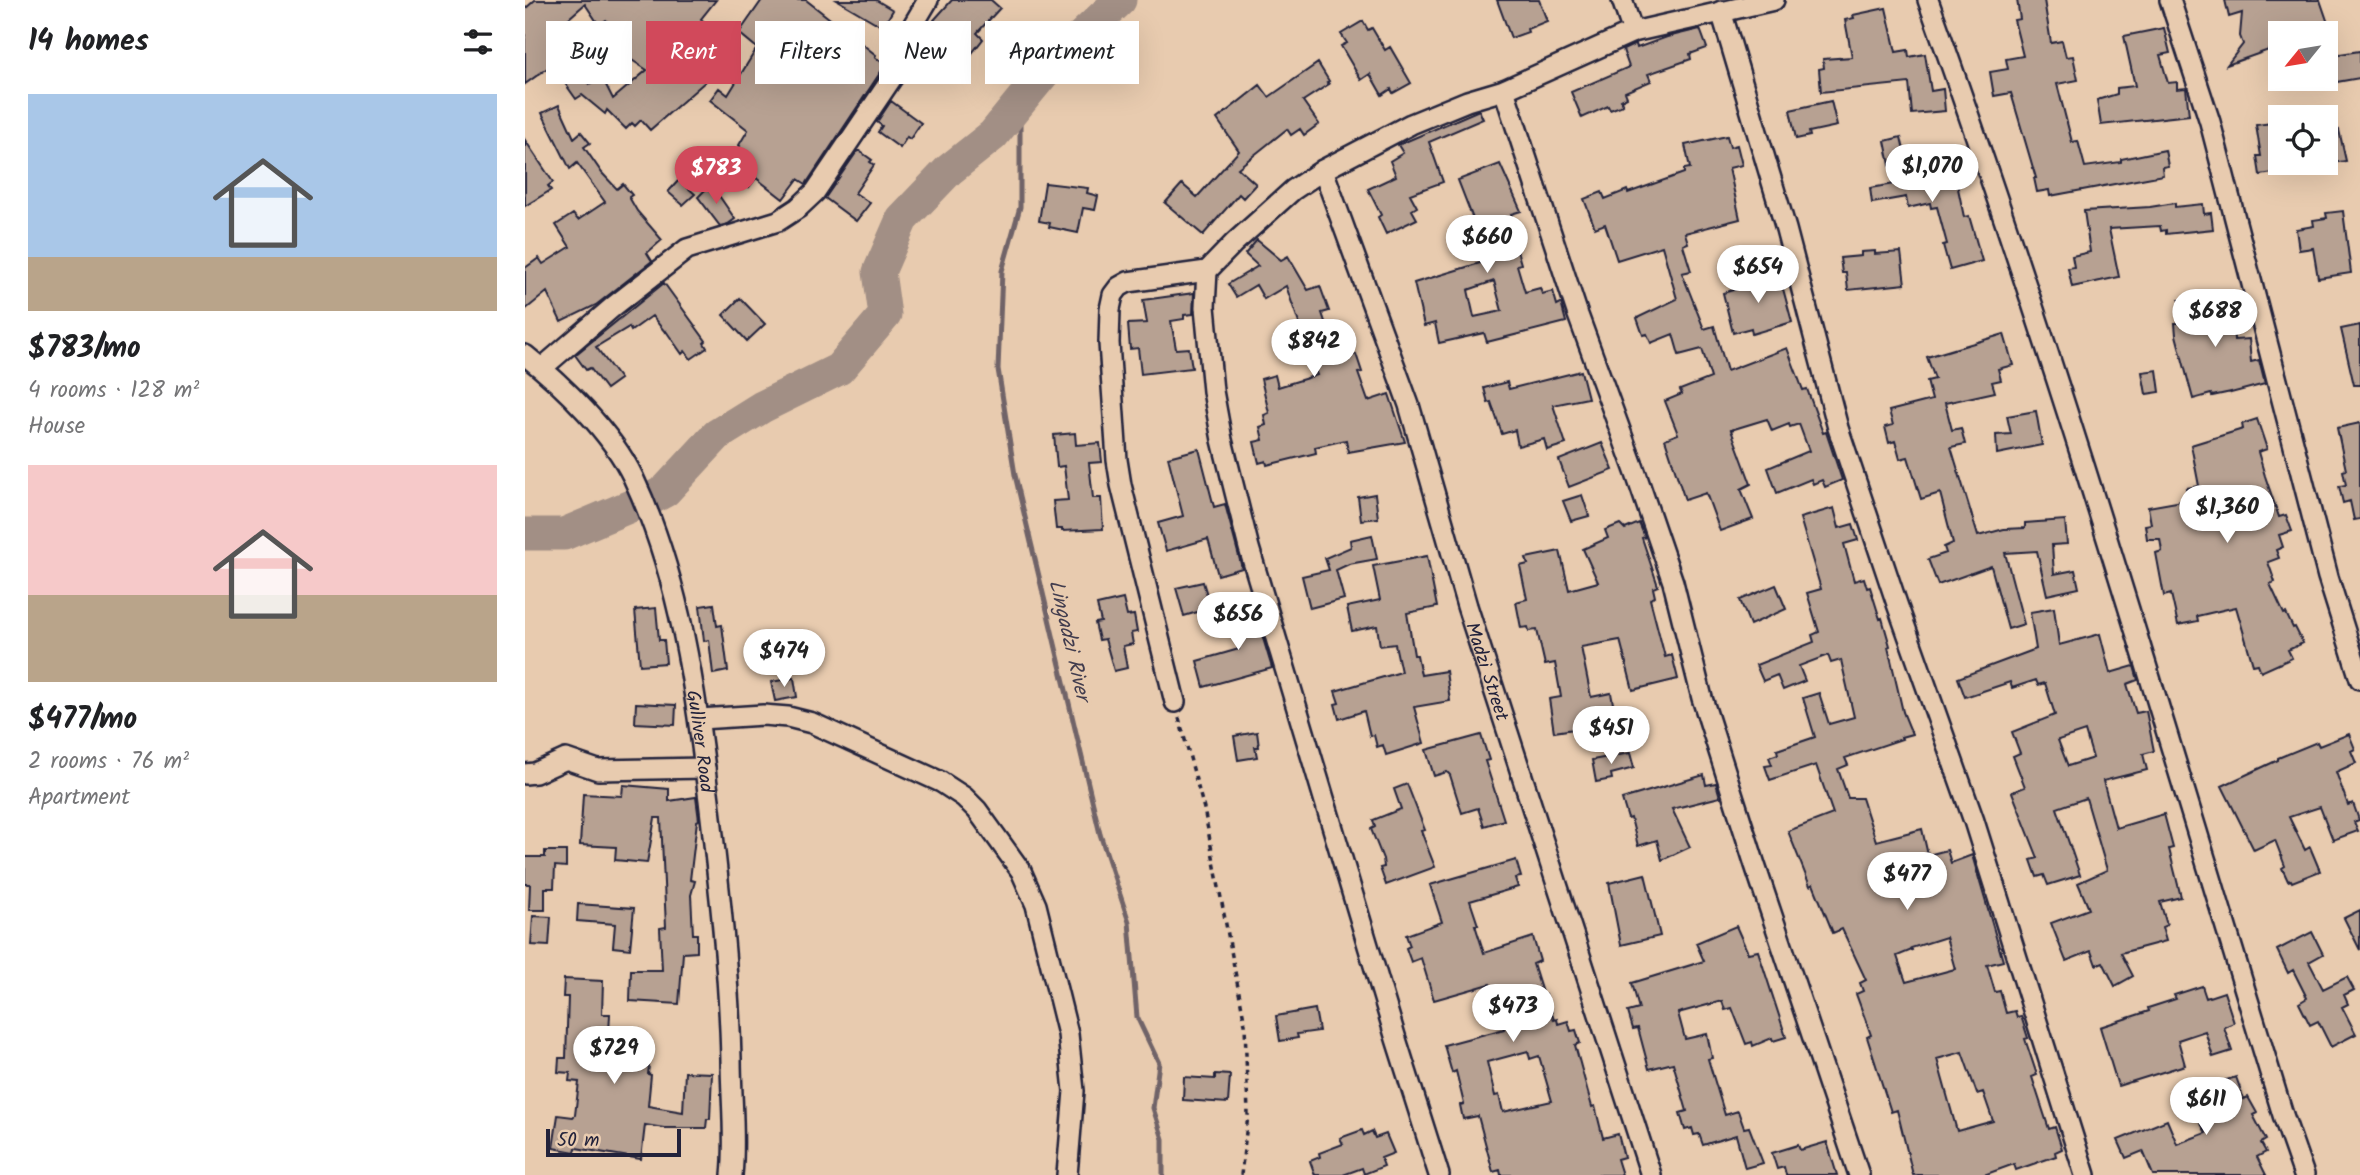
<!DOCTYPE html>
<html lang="en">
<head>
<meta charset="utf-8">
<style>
	body { margin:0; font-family:Kalam,sans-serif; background:#f6f6f6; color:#202124; height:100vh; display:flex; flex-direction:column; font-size:26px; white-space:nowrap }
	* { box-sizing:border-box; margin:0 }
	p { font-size:23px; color:#757577 }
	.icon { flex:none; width:38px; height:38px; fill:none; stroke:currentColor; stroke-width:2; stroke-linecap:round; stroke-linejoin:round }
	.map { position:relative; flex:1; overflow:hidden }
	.panel { display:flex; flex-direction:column; background:#fff; width:525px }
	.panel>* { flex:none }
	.top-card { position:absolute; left:21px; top:21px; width:665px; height:63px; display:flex; gap:14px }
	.needle { width:46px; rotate:240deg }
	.buttons { position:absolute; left:1743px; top:21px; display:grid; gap:14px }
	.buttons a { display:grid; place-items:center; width:70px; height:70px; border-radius:0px; background:#fff; box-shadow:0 7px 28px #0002; font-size:35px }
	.scale { position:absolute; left:21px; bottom:18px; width:135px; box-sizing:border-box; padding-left:7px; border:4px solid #22223b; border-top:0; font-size:19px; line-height:24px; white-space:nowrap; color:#22223b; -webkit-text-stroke:5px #e8cbaf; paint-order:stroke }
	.price { position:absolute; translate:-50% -60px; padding:0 16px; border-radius:24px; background:#fff; color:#222; font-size:23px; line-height:46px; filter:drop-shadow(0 2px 4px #0008) }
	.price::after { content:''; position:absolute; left:50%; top:42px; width:21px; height:16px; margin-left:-10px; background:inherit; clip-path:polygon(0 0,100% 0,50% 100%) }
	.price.active { background:#d1495b; color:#fff }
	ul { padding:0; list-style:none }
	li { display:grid; align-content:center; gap:14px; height:371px; padding:0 28px }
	li span { display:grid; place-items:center; height:217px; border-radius:0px; color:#555 }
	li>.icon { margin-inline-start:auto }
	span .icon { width:126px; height:126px; fill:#fffc; stroke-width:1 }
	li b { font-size:30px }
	h2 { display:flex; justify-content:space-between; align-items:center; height:84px; padding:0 28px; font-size:30px }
	.tag { padding:0 24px; border-radius:0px; background:#fff; box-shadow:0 7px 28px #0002; font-size:24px; line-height:63px }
	.tag.active { background:#d1495b; color:#fff }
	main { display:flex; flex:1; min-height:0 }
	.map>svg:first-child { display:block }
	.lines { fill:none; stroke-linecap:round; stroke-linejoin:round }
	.stream { stroke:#6f6367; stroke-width:5 }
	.river { stroke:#a28f85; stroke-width:33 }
	.building { fill:#b7a192; stroke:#22223b; stroke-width:2; fill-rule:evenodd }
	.minor-casing { stroke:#22223b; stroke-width:24 }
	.path { stroke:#22223b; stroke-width:3.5; stroke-dasharray:5 5; stroke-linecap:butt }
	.minor { stroke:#e8cbaf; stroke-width:19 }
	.labels { text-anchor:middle; stroke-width:7; stroke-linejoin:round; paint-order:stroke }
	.street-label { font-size:19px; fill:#22223b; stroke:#e8cbaf }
	.water-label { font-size:21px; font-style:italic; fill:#423d4e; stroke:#e8cbaf }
</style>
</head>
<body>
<main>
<section class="panel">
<h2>14 homes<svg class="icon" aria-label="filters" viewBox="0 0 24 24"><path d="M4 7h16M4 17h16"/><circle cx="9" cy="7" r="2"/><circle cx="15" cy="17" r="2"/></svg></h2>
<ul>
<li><span style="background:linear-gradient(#a9c7e8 75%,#b9a48a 0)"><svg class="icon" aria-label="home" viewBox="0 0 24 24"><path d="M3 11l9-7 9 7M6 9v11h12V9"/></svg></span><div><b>$783/mo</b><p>4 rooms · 128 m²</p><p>House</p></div></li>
<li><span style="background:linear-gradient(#f6c9c9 60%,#b9a48a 0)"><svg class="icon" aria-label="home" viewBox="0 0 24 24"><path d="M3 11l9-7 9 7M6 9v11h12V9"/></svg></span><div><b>$477/mo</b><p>2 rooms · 76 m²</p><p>Apartment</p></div></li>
</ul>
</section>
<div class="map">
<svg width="1835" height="1175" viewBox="0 0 1835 1175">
	<rect width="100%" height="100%" fill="#e8cbaf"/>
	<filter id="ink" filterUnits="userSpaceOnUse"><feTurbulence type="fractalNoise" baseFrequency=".0143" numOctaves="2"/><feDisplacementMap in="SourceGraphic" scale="14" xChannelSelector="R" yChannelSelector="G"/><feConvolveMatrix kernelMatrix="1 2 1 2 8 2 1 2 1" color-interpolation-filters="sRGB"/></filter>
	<g filter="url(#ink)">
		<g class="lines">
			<!-- stream -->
			<path class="stream" d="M495,104V207L477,271L473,369L490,475L575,834L604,922L612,1017L634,1063L628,1108L638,1139V1175"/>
			<!-- river -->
			<path class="river" d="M127,498L140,491L192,435L237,407L314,369L360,315L354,272L377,219L424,170L468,135L522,69L595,0
				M0,534H39L108,505"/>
		</g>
		<!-- building -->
		<path class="building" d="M10,0H191L176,19L193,34L166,64L181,81L125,130L116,120L110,126L107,123L101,129L82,110L80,114L57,95L51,99L27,65L0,84V9ZM60,4L74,25L81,20L104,41L96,53L122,70L88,99L77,77L64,84L49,62L57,57L35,26Z
			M237,0H281L351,55L350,57L359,64L357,70L281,184L273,179L258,199L231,178L224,187L199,167L215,146L214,145L223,130L185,100L194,88L203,95L232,48L214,33Z
			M312,0H351L368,10L358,27Z
			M427,0H466L475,8L452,33L458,39L426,80L410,67L404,76L384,61L411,22L409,20Z
			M972,0H1014L1022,21L1002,29L1003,32L986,38Z
			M1492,0H1519L1526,43L1537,41L1541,57L1548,56L1553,80L1532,84L1547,142L1553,141L1560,167L1596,162V159L1640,150L1643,166L1637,167L1638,175L1525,196L1524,190L1512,192L1509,178H1511L1486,93L1469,96L1465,72L1483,69L1481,59L1498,56L1489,20L1495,19Z
			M1700,0H1795L1805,29L1793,33H1755V46L1702,65L1718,44L1715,36L1717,13L1704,17Z
			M1361,8L1371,52L1383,50L1384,57L1400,54L1406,91L1418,89L1420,111L1387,114L1384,83L1296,92L1294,69L1299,68L1298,59L1327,57L1320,20L1329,18L1328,15Z
			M838,21L843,30L847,28L860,50L865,47L886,83L868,93L866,89L857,95L845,74L836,80L816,46L822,43L816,34Z
			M1639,28L1645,53L1635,55L1643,83L1652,82V89L1661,88L1664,115L1576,125L1572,100L1592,94V88L1610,86L1599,36Z
			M1175,29L1182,48L1165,54L1166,59L1123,74L1126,81L1100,92L1102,97L1096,100L1098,105L1085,110L1083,106L1057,118L1046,92L1104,67L1098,50L1111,44L1112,48L1142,37Z
			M1835,51V78L1806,83L1804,74L1801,75V56Z
			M793,63L804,81L802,82L804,84L778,101L794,124L779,135L775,129L766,135L762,129L713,168L731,184L718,198L714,194L678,235L640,203L657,184L672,197L714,151L692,119L735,85L744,97Z
			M366,101L396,123L385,139L382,137L375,148L353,132L357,126L352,122Z
			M1306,101L1312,126L1284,132L1285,136L1271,139L1265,110Z
			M34,105L49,138L56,132L65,143L59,147L77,173L92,189L98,184L107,195L104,197L112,211L137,240L122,253L127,261L71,305L36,322L22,292L0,310V268L14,258L18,264L45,247L31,225L48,214L53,220L80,202L52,163L45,169L17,113Z
			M954,110L958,119L904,142L918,182L885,194L892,207L887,210L892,219L861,234L853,217L856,215L843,189L871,176L865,161L878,153L873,145Z
			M1755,122V172L1735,175L1732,156H1736L1731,125Z
			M1814,130L1821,161L1807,163L1801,133Z
			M1202,136L1205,147L1212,145L1217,165L1204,168L1215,219L1160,233L1163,243L1158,245L1166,271L1157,273L1179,329L1189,326L1202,371L1262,348L1278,390L1282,389L1298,433L1301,432L1317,480L1300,487L1297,480L1288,484L1286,479L1252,493L1243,468L1284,451L1274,424L1265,427L1264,424L1247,431L1242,419L1206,430L1226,484L1216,489L1228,519L1195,531L1181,493L1160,500L1140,439L1153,434L1140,401L1157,394L1155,390L1186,378L1177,349L1154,355L1148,334L1126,343L1122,334L1118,335L1112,318L1152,299L1137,246L1092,260L1080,224L1070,228L1059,199L1077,192L1080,199L1102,190L1103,193L1159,173V169L1165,168L1160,145Z
			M1376,137L1379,150L1384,149L1391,182L1430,174L1439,217L1444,216L1457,261L1425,270L1418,245L1422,244L1412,207L1406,208L1405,203L1383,208L1381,197L1347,203L1345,188L1369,184L1360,141Z
			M0,140L28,182L23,186L26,190L0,206Z
			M333,150L347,160L345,162L349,165L330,193L345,203L331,221L300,198Z
			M975,164L996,211L986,214L994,239L989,240L996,264L992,265L1000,292L1015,288L1017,294L1028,291L1032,305L1036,303L1041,322L962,342L959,333L914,343L910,323L899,326L889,283L978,256L970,228L944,238L938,223L948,219L933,180ZM969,281L977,311L949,317L943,290Z
			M154,180L170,194L158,205L143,192Z
			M520,183L563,188L562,193L573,196L570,210L558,208L553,233L524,227L525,223L514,221Z
			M186,184L210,219L203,224L195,226L173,197Z
			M1650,203V207L1678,204L1679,214L1686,213L1688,229L1641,234V230L1636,231L1635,226L1584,229L1594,277L1547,287L1543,268L1549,267L1547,256L1565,252L1559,211L1625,207Z
			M1818,211L1826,273L1793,278L1788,248L1774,250L1771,229L1789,226L1788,220L1802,218L1801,213Z
			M732,240L756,260L763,256L783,290L795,286L804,311L797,313L813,360L831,354L837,372L833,373L843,401L864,394L880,442L823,452L821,440L790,447L791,453L742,465L741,461L734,463L729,442L738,440L735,427L741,425L739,415L744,413L736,379L750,375L753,387L792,375L761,286L739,299L731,285L711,297L703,284L733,266L720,254Z
			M1350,251V254L1376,252L1380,284L1323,290L1321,273H1317L1315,258L1336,256V252Z
			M1254,274L1267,322L1227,334L1226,328L1208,333L1198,293L1215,288L1214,284Z
			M139,283L181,341L179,343L182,348L166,359L160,351L157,354L141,331L140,332L127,316L106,331L104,327L71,347L95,379L81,389L65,368L61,370L50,355Z
			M669,293L668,314L659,315V319L646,321L651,349L664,348L667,368L616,374L613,348L605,349L603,324L622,323L618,300Z
			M1707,295L1709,340L1724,339L1726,362L1734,360L1740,384L1706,393V392L1687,396L1686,394L1668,399L1651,335L1650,323H1655L1654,300H1676L1675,296Z
			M215,298L240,324L222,341L198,315Z
			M1835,325V385H1829L1816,329Z
			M1479,334L1488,365L1473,369L1476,380L1467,382L1470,392L1420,403L1427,430L1436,428L1440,444L1426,447L1453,536L1479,529L1500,528V523L1540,520L1542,544L1527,545L1529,574L1550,570L1554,588L1522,595L1512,551L1480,553L1499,624L1483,629L1466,566L1413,585L1403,559L1421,553L1419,547L1428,543L1415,493L1396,499L1383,457L1375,459L1370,441L1364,443L1360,427L1368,425L1364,411L1407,400L1402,381L1410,379L1402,357Z
			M1632,370L1635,392L1621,394L1617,372Z
			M1056,371L1063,398L1028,405L1041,444L1022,450L1019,439L993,446L990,430L977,434L966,402L963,403L959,388L982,382L984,389Z
			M1511,411L1517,445L1472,454L1471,435L1486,434L1482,416Z
			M1732,419L1742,449L1733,452L1740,476L1754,517L1761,515L1767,531L1754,535L1758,547L1751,550L1754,558L1743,562L1750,582L1745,584L1759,614L1761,613L1768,628L1770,627L1778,643L1763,650L1767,658L1736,672L1733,664L1728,665L1711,607L1672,616L1673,621L1653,625L1646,594L1639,596L1631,553L1637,551L1635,539H1622L1620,525L1626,524L1623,507L1663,500L1661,488L1674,486L1666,445L1718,429L1717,424Z
			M1835,423V519L1829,520L1825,501L1818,503L1814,486L1821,485L1818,471L1821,470L1812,428Z
			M550,433L551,445L575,443L577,462L564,463L568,498H576L578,529L537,531V529H531L528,501L543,500L539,466L532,467L529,435Z
			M1077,443L1088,470L1044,487L1034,460Z
			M674,449L689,507L700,504L717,568L693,575L683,539L641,551L633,523L658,516L643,457Z
			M850,494L853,518L836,520L833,497Z
			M1057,495L1064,516L1046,521L1038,501Z
			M1309,508L1314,528L1328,524L1333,540L1319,544L1329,581L1339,578L1342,588L1345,587L1355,619L1357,618L1365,646L1363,647L1378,712L1387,734L1376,737L1377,739L1320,758L1323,765L1313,769L1323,798H1337L1351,841L1397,829L1403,855L1422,850L1426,863L1447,855L1478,961L1462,965L1470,992L1475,991L1481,1013L1490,1011L1492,1017L1496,1016L1503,1038L1500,1039L1512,1075L1507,1077L1524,1129L1530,1127L1537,1149L1530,1152L1531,1156L1491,1170L1489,1164L1459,1175H1388L1372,1110L1366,1112L1342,1037L1346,1035L1331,994L1338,991L1335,983L1341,980L1317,929L1308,933L1288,884L1285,886L1263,831L1308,814L1291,765L1245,780L1240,766L1247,765L1244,757L1253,754L1252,750L1290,737L1278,698L1294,693L1304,724L1329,717L1316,660L1306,663L1303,655L1274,666L1280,681L1258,690L1252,675L1238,681L1231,665L1289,642L1287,635L1294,632L1282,593L1296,589L1275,518ZM1421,937L1430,969L1381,982L1372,956L1387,950L1386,948ZM1437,1052L1452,1094L1458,1092L1468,1121L1432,1131L1412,1059Z
			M1114,523L1120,537L1117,538L1133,586L1128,588L1130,597L1125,599L1140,657L1147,655L1153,679L1108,690L1095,640L1056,647L1066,697L1086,693L1089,709L1067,713L1069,726L1029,732L1024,699L1036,697L1030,663L1020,665L1012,630L1004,631L1003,627L996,628L991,602L1002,599L995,566L1003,564L1001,558L1035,551L1044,590L1073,582L1058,549L1083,538L1080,530L1095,524L1100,529Z
			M847,535L852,559L824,564L811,570L819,599L785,608L777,576L804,570L800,558L826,547L825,540Z
			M902,556L912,607L882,613L889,655H892L896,675L921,671L925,701L889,707L899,743L861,755L858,745L852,747L849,735L845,736L839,711L814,719L810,704L814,703L810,691L876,672L870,644L855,646L852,626L827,631L822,607L855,600L848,566Z
			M678,582L686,608L659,616L651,588Z
			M1251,585L1261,609L1225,625L1215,600Z
			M598,599L602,616L609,615L612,632L606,633L608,644L598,646L602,668L589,671L580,639L574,640L570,623L576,622L572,605Z
			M189,604L192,626L197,625L203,671L188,674L184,640L179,641L175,606Z
			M728,605L747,668L679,687L672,661L714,649L704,612Z
			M131,608L134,640H139L141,663L115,665L110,610Z
			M1529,608L1534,645L1575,634L1585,673L1609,666L1613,680L1602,684L1611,713L1621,711L1629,751L1618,754L1622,770L1578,781L1591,828L1639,814L1648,848L1644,849L1656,897L1635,902L1642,925L1637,927L1641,941L1596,953L1608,976L1590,986L1578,962L1571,965L1566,951L1541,961L1526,923L1564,909L1553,883L1582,870L1561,798L1532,808L1555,875L1523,885L1519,875L1512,877L1506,860L1513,858L1487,792L1500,787L1488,756L1495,753L1487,732L1530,715L1520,683L1513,685L1511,680L1487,688L1485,682L1440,697L1433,678L1511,649L1505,612ZM1560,731L1568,758L1543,766L1533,740Z
			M269,678L272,697L250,701L246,682Z
			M111,703L151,705L150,725L110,723Z
			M732,732L734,747H730L732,757L713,760L709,736Z
			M1824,734L1830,749L1826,751L1831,763L1811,772L1823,805L1828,803L1834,820L1829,822L1833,831L1808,840L1795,807L1764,817L1780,850L1785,847L1795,871L1767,882L1766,880L1763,881L1757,868L1760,866L1750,840L1729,850L1697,786L1753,760V758L1792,742L1794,746Z
			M956,735L964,760L960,761L979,820L959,826L953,808L937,813L925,775L922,772L909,776L901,750Z
			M1105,753L1109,768L1086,774L1087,779L1071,782L1067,760Z
			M1179,775L1181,785L1191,783L1195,797L1147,809L1165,847L1137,860L1132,840L1113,846L1106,818L1103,819L1097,799Z
			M882,784L900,830L896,831L910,867L861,885L855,868L859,867L858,859L846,829L850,827L848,820L876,809L869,789Z
			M98,785L144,789V801L171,797L174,820L172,821L165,880L170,881L166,895L168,934H172V952L158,953L154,1004L105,1001L106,970H137L135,928L141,927L136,818H130L122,863L90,860L91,847L55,845L58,794L97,796Z
			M20,851H41V867L30,866L29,888H20V910H4L5,884H0V857H20Z
			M991,860L996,877L990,878L993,887L945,901L953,925H950L959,953L1008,937L1015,961L1008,964L1018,996L1021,995L1029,1020L1032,1019L1033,1024L1043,1021L1046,1031L1051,1030L1055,1043L1050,1045L1067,1107L1070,1106L1078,1138L1093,1134L1099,1157L1092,1159L1097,1175H976L975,1170L968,1172L953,1116L938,1119L935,1105L939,1104L931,1071L927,1073L919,1045L979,1029L965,984L909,1000L896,958L886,962L881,948L885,946L881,935L917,922L905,885ZM1003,1051L1005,1059L1014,1056L1027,1101L978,1112L974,1095L970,1096L962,1062Z
			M1120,874L1135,936L1096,945L1084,883Z
			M53,904L109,908L105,949L88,947L90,924L52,921Z
			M1835,910V950L1819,918Z
			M8,916L26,917L24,946L6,945Z
			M1211,926L1223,953L1233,951L1261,1037L1248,1041L1247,1038L1228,1046L1227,1042L1221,1044L1207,1008L1200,1010L1197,1001L1153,1013L1160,1039L1182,1034L1187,1058L1183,1059L1200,1115L1213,1111L1219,1128L1224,1127L1238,1163L1220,1168L1211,1135L1178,1145L1174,1134L1169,1135L1167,1128L1160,1130L1155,1113L1162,1111L1148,1063L1124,1069L1113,1028L1108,1029L1103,1012L1114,1009L1107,983L1179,961L1171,943Z
			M1787,932L1798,954L1784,962L1798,989L1822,977L1829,990L1819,995L1823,1004L1817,1007L1831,1034L1806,1047L1793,1021L1785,1025L1774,1003L1782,998L1768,970L1763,973L1752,950Z
			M39,979L78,981L77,1014H85L83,1053L92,1054L91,1063L124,1066L123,1074L126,1075L123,1106L158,1112L160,1072L187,1073L185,1119H182L181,1128H139L120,1125L116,1159L51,1148L50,1152L28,1148L33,1115L48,1117L50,1115L54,1082L44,1081L45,1073L33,1072L34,1058H41L43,997H38Z
			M1677,986L1681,998L1699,992L1709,1023L1699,1027L1707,1051L1688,1057L1680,1031L1653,1040L1660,1065L1593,1086L1575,1027L1624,1011L1623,1008L1651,999L1649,995Z
			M790,1009L794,1031L772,1034L773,1038L755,1041L751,1016Z
			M690,1074L705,1075L703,1103L658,1100L659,1077L690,1079Z
			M1711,1077L1719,1099L1723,1097L1732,1113L1728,1115L1741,1140L1736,1143L1741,1152L1732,1157L1741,1175H1628L1618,1151L1601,1158L1593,1140L1642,1120L1652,1144L1681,1133L1660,1093Z
			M837,1130L839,1135L847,1131L850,1138L861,1134L869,1153L856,1158L859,1166L839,1174L837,1168L818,1175H790L785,1161L795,1157L794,1153L818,1144L815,1138Z
			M1302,1142L1312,1175H1261L1259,1167L1252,1169L1247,1153L1273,1145L1275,1150Z"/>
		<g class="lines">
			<defs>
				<g id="minor">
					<path d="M1097,0L1108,32"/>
					<path d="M1403,0C1535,367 1644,742 1758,1115L1779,1175"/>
					<path d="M1645,0L1685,122L1803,577L1835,679"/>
					<path d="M1196,11L1261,229L1313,428L1372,604L1449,821L1560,1175"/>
					<path d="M979,90L1053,315L1110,471L1148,582L1177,698L1230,865L1334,1175"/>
					<path id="s1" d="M798,170L884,405L942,606L1126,1175"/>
					<path id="s2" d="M0,355C38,385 87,433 108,477C156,579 170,690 184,800C194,886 204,972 206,1059C206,1097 211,1137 207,1175"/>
					<path d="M17,368L89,306L162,249L253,221L273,208L290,192L369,75L374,49L403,0"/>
					<path d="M650,702L596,485L592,460L584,343L585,309L588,295L594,287L603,282L682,271"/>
					<path d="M175,719L238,715L263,717L287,723L416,782L439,797L452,810L496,871L511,905L543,1034L549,1091L542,1175"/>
					<path d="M0,774L10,773L41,759L73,770L180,768"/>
					<path d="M914,1175L871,1039L724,548L697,440L688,391L680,307L682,271L709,243L768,190L798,170L886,124L942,101L979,90L1108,32L1249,0"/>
				</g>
			</defs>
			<!-- minor casing -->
			<use href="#minor" class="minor-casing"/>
			<!-- path -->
			<path class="path" d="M654,718L679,809L720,1024L723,1115L716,1175"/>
			<!-- minor -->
			<use href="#minor" class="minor"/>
		</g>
	</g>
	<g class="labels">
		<!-- street labels -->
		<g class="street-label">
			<text dy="7" stroke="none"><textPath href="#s1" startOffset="528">Madzi Street</textPath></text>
			<text dy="7" stroke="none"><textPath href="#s2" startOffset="438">Gulliver Road</textPath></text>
		</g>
		<!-- water labels -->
		<g class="water-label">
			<text transform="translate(545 640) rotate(77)" y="7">Lingadzi River</text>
		</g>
	</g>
</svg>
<div class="buttons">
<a><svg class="needle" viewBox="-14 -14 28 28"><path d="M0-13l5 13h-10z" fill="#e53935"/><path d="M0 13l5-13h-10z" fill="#757577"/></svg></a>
<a><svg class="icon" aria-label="locate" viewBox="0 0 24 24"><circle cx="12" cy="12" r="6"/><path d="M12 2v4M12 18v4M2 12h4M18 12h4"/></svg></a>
</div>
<div class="scale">50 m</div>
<b class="price" style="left:1407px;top:204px">$1,070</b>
<b class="price active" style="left:191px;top:206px">$783</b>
<b class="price" style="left:962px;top:275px">$660</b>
<b class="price" style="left:1233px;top:305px">$654</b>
<b class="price" style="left:1690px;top:349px">$688</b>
<b class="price" style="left:789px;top:379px">$842</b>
<b class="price" style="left:1702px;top:545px">$1,360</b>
<b class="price" style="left:713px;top:652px">$656</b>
<b class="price" style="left:259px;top:689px">$474</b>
<b class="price" style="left:1086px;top:766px">$451</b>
<b class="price" style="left:1382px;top:912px">$477</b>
<b class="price" style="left:988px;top:1044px">$473</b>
<b class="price" style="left:89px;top:1086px">$729</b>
<b class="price" style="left:1681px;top:1137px">$611</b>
<div class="top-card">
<a class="tag">Buy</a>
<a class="tag active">Rent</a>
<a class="tag">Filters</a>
<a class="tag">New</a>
<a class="tag">Apartment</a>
</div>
</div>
</main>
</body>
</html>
